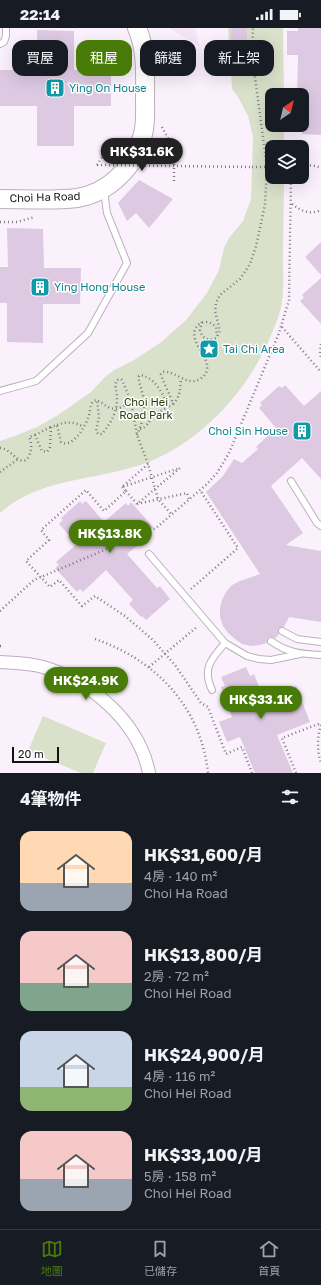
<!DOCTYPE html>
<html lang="zh-TW">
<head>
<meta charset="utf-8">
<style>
	body { margin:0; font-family:"Golos Text","Noto Sans TC",sans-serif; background:#242831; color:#f1f3f6; height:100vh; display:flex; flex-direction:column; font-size:15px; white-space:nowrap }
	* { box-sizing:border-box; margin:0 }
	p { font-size:13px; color:#9ea1a6 }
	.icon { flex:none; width:22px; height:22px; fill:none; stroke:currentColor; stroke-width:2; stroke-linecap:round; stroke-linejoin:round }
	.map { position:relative; height:745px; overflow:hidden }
	.details { display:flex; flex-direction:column; background:#171b24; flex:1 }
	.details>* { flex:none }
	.guide { position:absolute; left:12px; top:12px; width:297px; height:36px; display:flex; gap:8px }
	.needle { width:26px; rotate:35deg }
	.buttons { position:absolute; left:265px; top:60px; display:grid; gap:8px }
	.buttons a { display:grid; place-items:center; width:44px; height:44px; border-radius:8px; background:#171b24; box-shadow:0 4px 16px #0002; font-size:20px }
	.scale { position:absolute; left:12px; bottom:10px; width:47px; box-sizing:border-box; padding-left:4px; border:2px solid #151216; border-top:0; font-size:11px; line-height:14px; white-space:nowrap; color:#151216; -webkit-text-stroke:3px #fff; paint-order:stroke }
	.price { position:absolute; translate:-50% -34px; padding:0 9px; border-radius:14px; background:#487b07; color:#fff; font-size:13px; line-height:26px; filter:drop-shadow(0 1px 2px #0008) }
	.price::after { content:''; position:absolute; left:50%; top:24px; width:12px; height:9px; margin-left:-6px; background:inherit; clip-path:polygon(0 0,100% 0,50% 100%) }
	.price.current { background:#222; color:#fff }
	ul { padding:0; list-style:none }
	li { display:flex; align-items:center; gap:12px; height:100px; padding:0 20px }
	li span { display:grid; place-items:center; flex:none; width:112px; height:80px; border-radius:12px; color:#555 }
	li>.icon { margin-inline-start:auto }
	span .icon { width:48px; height:48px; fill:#fffc; stroke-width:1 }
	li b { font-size:17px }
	h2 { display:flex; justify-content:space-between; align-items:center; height:48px; padding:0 20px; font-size:17px }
	.pill { padding:0 14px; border-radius:12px; background:#171b24; box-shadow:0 4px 16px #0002; font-size:14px; line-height:36px }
	.pill.current { background:#487b07; color:#fff }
	.status { display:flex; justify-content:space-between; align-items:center; height:28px; padding:0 20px; background:#171b24; direction:ltr }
	.status svg { height:11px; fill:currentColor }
	.tabs { display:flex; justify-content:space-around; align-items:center; height:56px; border-top:1px solid #363941; background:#171b24; font-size:11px; color:#9ea1a6 }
	.tabs a { display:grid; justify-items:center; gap:2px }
	.tabs .current { color:#487b07 }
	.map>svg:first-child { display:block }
	.built { fill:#f3e4f7 }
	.green { fill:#d9e1ca }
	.building { fill:#ddc9e2 }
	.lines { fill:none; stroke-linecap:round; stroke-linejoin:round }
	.lane-casing { stroke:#bab1bd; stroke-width:8 }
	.street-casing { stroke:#bab1bd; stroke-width:14 }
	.secondary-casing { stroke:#bab1bd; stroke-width:20 }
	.path { stroke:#7f7980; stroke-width:2.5; stroke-dasharray:1 3; stroke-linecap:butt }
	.lane { stroke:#fff; stroke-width:6 }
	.street { stroke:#fff; stroke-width:12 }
	.secondary { stroke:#fff; stroke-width:18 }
	.path-bridge { stroke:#7f7980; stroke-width:2.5; stroke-dasharray:1 3; stroke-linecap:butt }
	.labels { text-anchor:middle; stroke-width:3; stroke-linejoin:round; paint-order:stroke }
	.culture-label { font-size:11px; fill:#0d838f; stroke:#fff; text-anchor:start }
	.street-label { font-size:11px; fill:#151216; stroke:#fff }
	.park-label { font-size:11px; fill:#2e3a0a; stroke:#fff }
</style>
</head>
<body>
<div class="status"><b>22:14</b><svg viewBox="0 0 49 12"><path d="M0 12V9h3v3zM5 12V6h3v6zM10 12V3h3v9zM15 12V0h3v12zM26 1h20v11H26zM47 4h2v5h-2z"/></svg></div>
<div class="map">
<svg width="321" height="745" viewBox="0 0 321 745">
	<rect width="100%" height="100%" fill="#fbf1fd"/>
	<!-- built -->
	<path class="built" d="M169,0H195L200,19Z"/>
	<!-- green -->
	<path class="green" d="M228,0H283L284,67H272V97H284V119H272V149H284C284,177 283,206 283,234C283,246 284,261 282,273C281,284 276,295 272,305C248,365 194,423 130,440C84,453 38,452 0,485V413L15,408L37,399L58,387L91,364L105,349L114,342L134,332L160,315L186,292L207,265L219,242L224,220L229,210L243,193L251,171L253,109L248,88L238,69L232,61Z
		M43,688L106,715L93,745H81L28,723Z"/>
	<!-- building -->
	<path class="building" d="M231,0H247V37H231Z
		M298,0H321V107L302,106V67H297L298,27H287V3H298Z
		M37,2L74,3V42H111V78H74V118H37V78H0V42H38Z
		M139,152L173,171L149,200L136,185L127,193L118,175Z
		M7,200L43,201L44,240H81L80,276H43V315L7,314V275H0V239H8Z
		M321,214V247L305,229Z
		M321,250V296L300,273L304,270L302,267Z
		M285,357L304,378L321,363V451L302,430L271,458L303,505L286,517L321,523V594L289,589L284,599H281L278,601V604L279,606L276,610L269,609L267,611V615L260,617L251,618L242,616L235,611L228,605L223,598L220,589V580L222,572L226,564L232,557L240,553L260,546L206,464L223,448L234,431L242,435L258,421L256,419L276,400L259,380L262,377L260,375L269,367L279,358L282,360Z
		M80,473L82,476L86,473L104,494L126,475L128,478L131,474L153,499L150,502L152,505L127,526L157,560L160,558L170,571L146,592L142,588L141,589L129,576L133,572L106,542L83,564L80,561L77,564L55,540L59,537L56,534L77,516L59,496L63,492L61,490Z
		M246,639L250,648L254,646L264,671L296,658L310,694L277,707L293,745H255L240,709L227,714L219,694L232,689L221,659L225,658L221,649Z"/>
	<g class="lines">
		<defs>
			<path id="lane" d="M0,16L4,14L6,8V0
				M0,363L36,353L88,305L127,235L107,185L104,162
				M291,453L317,495L321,498
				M149,526L225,615L247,628L259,631L271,632L300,626
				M282,603L297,611L321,614
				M271,613C287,625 302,626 321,627
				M212,662C202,641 211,631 225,615"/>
			<path id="street" d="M0,634C14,635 29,635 43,639C91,653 139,694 149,745"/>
			<path id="secondary" d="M0,171C25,171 52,173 77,170C109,165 136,138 143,106C146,95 145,84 145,72C145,48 147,23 137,0"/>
		</defs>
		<!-- lane casing -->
		<use href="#lane" class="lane-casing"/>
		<!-- street casing -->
		<use href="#street" class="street-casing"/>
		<!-- secondary casing -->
		<use href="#secondary" class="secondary-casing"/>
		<!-- path -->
		<path class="path" d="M162,99L174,122V156
			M97,137L110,117L120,119
			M252,139H272
			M302,139C309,137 314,137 321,140
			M292,176C301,183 310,187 321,182
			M0,194H17L35,189
			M202,294L200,302C202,311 208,313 216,310L220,303L215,283L216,275L220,267L240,251L250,236L256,218L265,177L267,139L252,27L253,0
			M282,299L321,344
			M321,316L320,325L321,330
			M98,373C102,374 105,378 110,380C118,383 125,377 131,373
			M173,376C181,368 180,360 181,350
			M57,397C67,393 75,394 84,399
			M140,401C148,399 148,393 154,388C158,384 163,382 168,379
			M35,407L51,399
			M137,407C143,394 147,378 142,364C141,358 138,354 139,348L140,347C155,349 164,367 168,379L173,376C171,368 161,350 161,346L163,344C175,342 187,359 200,351C205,348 208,343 207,338C207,326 187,311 197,298C199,296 202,294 205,294C210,294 213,296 216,299L217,308
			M0,420C11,420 22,442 29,428C32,421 32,416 29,409L35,407L42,423L47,424L50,419L51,399L57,397L61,414C72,421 85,399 88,390C90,386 90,378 92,375C94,372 95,373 97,372L99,389L96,403L98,406H102C111,395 117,384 117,371C117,364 114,357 117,352L121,351L122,352L131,373L137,407L148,436L158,471L172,487
			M148,436L122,459L180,440L137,476L187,465L189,472
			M0,444L18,431
			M122,459L126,463L104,483L86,462L41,502L49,512L26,533L50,559L59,552L82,578L95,568L125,588L153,612L175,637L201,675L208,679L226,726L242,719L252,745
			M126,463L137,476
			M191,561L238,520L200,462
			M0,583L34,552L156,500L207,456L217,445L229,425L279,305L289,272L291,149
			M95,611C156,632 201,679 208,745
			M0,618H2
			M149,639L198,598
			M321,697C317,709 317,723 321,735
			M296,745L282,710L321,695"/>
		<!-- lane -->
		<use href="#lane" class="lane"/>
		<!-- street -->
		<use href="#street" class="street"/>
		<!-- secondary -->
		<use href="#secondary" class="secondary"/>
		<!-- path-bridge -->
		<path class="path-bridge" d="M97,137L252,139"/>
	</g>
	<!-- icons -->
	<defs>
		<symbol id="building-square" viewBox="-11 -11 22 22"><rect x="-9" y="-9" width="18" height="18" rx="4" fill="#0f9aa8" stroke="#fff"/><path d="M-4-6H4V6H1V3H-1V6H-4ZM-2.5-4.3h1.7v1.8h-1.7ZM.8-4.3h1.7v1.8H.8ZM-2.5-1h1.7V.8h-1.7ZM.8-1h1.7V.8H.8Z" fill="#fff"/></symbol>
		<symbol id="sight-square" viewBox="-11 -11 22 22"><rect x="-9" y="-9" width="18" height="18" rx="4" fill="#0f9aa8" stroke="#fff"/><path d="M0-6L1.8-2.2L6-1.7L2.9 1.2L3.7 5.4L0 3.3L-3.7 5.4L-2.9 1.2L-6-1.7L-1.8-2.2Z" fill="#fff"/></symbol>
	</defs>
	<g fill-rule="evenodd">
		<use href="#building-square" x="44" y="49" width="22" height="22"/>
		<use href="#building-square" x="29" y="248" width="22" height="22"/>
		<use href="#sight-square" x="198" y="310" width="22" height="22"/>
		<use href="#building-square" x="291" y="392" width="22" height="22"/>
	</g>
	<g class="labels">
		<!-- culture labels -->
		<g class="culture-label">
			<text x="69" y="64">Ying On House</text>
			<text x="54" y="263">Ying Hong House</text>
			<text x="223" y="325">Tai Chi Area</text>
			<text x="288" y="407" text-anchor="end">Choi Sin House</text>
		</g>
		<!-- street labels -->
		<g class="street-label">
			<text transform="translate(45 169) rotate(-2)" y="4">Choi Ha Road</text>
		</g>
		<!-- park labels -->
		<g class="park-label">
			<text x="146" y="378">Choi Hei<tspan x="146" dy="13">Road Park</tspan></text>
		</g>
	</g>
</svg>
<div class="buttons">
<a><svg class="needle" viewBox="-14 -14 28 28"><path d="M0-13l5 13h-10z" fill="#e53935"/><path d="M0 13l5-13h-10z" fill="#9ea1a6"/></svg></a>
<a><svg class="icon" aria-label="layers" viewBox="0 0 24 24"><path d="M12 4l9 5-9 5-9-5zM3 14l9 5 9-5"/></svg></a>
</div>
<div class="scale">20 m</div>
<b class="price current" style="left:142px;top:144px">HK$31.6K</b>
<b class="price" style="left:110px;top:526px">HK$13.8K</b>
<b class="price" style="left:86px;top:673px">HK$24.9K</b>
<b class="price" style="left:261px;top:692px">HK$33.1K</b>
<div class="guide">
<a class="pill">買屋</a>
<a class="pill current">租屋</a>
<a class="pill">篩選</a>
<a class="pill">新上架</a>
</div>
</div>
<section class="details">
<h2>4筆物件<svg class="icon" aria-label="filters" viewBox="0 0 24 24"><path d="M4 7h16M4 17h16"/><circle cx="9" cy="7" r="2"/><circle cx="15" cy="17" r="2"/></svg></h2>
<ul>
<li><span style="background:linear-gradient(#ffd9b3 65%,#9aa5b1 0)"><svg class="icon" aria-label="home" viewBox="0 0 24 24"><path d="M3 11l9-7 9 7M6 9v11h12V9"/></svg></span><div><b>HK$31,600/月</b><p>4房 · 140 m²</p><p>Choi Ha Road</p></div></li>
<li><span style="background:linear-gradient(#f6c9c9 65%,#7fa58c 0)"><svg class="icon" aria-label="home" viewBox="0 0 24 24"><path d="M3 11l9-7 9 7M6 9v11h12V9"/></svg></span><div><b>HK$13,800/月</b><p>2房 · 72 m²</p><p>Choi Hei Road</p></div></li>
<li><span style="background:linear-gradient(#c9d6e8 70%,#8fb573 0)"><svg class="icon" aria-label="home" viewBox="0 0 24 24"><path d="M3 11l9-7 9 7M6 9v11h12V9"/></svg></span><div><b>HK$24,900/月</b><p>4房 · 116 m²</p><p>Choi Hei Road</p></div></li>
<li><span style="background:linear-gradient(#f6c9c9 60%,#9aa5b1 0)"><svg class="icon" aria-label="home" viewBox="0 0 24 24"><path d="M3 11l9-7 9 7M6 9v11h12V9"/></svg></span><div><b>HK$33,100/月</b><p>5房 · 158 m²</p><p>Choi Hei Road</p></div></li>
</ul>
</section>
<nav class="tabs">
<a class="current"><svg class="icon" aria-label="map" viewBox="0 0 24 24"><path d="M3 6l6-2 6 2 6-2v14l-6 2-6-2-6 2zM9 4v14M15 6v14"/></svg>地圖</a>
<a><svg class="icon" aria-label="saved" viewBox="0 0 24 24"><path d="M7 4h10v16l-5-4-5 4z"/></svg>已儲存</a>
<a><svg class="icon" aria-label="home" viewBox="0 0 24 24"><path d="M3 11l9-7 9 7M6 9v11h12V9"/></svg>首頁</a>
</nav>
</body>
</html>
